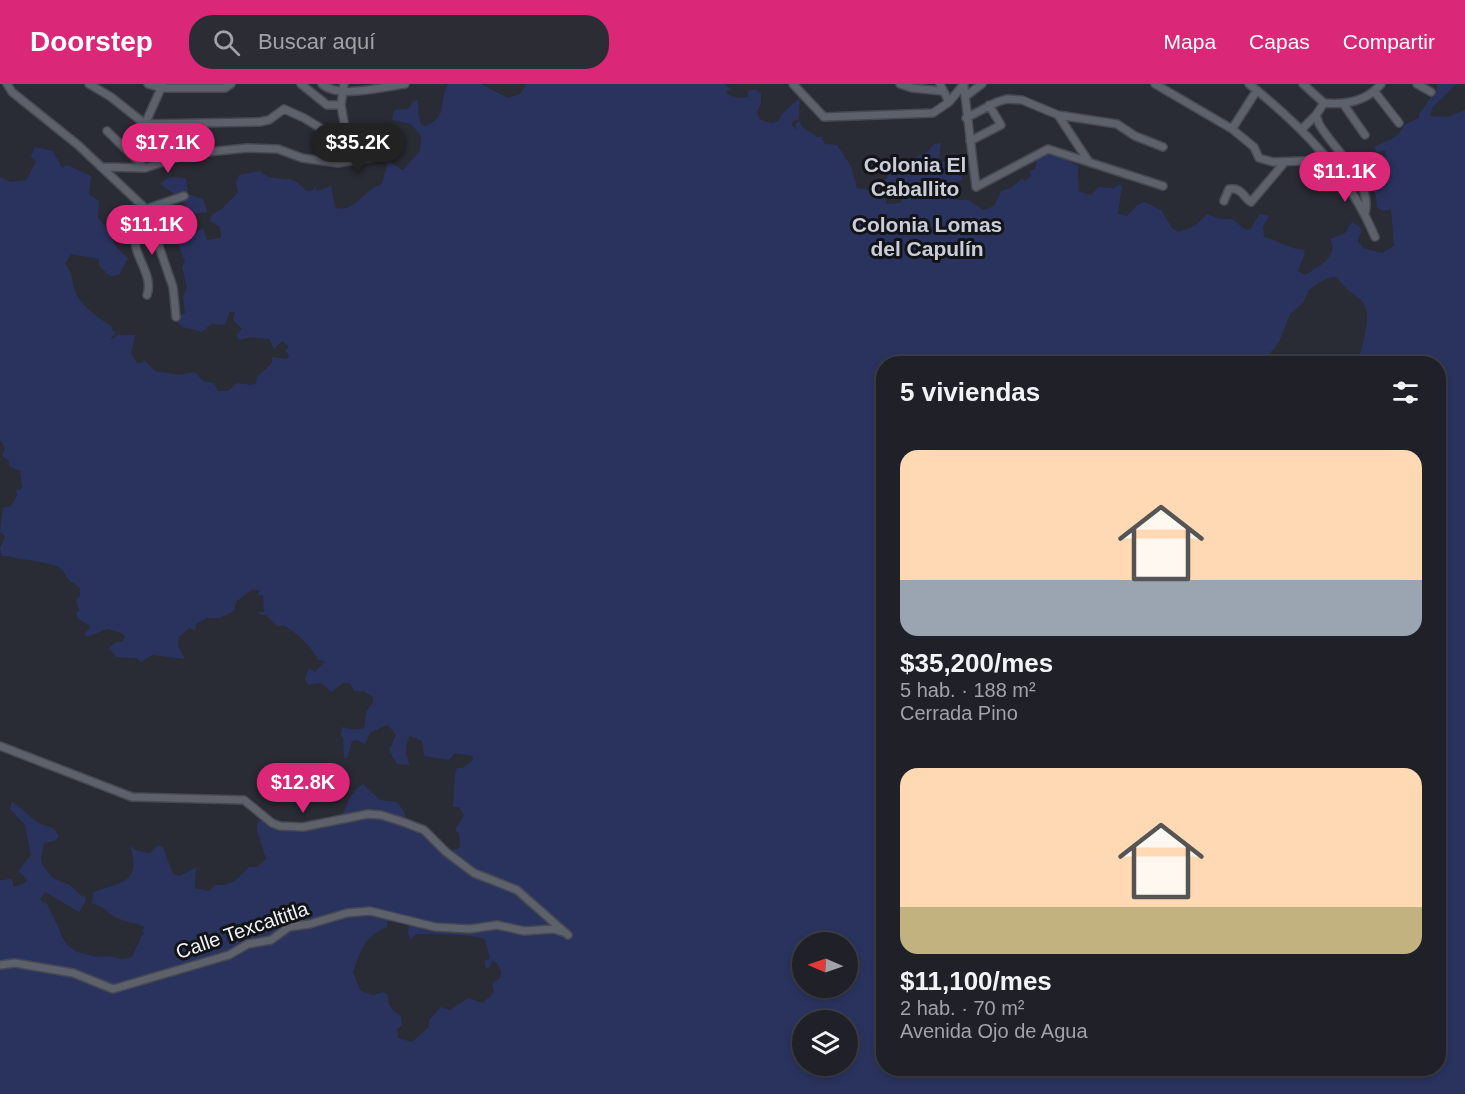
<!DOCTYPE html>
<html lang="es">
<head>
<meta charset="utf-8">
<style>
	body { margin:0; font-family:Helvetica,sans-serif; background:#2c2d34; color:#f1f3f6; height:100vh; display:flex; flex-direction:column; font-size:22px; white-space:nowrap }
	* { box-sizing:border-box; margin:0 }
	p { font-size:20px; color:#a1a3a8 }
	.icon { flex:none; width:33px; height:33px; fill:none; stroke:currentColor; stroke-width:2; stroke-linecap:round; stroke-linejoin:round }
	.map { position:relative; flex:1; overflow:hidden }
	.side { position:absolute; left:876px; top:272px; width:570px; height:720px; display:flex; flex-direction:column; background:#1f2028; border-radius:24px; box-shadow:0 3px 9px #0003,0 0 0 2px #3c3e45 }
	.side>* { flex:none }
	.needle { width:39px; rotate:272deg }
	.tools { position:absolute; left:792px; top:848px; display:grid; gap:12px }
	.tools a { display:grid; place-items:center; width:66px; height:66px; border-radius:50%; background:#1f2028; box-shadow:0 3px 9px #0003,0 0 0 2px #3c3e45; font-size:30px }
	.price { position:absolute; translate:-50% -51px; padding:0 14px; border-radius:21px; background:#db2777; color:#fff; font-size:20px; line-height:39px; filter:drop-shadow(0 2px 3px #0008) }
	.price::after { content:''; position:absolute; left:50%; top:36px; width:18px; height:14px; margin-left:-9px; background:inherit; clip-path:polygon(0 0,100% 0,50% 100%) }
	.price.current { background:#222; color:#fff }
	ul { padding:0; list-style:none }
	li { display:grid; align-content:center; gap:12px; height:318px; padding:0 24px }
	li span { display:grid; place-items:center; height:186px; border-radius:18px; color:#555 }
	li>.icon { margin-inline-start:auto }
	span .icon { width:108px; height:108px; fill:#fffc; stroke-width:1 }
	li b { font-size:26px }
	h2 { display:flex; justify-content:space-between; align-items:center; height:72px; padding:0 24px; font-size:26px }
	header { display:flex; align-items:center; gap:36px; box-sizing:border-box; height:84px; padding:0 30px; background:#db2777; color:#fff }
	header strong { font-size:28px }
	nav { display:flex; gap:33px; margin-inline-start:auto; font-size:21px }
	.search { width:420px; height:54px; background:#2c2d34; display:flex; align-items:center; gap:15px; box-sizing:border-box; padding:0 21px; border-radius:24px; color:#a1a3a8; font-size:22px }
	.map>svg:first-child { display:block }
	.green { fill:#2a335e; fill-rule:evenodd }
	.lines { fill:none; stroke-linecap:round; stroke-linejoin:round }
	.minor-casing { stroke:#474951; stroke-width:10 }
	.minor { stroke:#5d616c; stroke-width:7 }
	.labels { text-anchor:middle; stroke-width:6; stroke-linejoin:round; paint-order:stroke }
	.street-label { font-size:20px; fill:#f0f2f8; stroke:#131418 }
	.neighbourhood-label { font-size:21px; font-weight:bold; fill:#c9cdd9; stroke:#131418 }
</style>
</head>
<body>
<header>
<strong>Doorstep</strong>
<div class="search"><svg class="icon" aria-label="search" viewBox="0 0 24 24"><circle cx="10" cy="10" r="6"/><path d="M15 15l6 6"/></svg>Buscar aquí</div>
<nav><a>Mapa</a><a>Capas</a><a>Compartir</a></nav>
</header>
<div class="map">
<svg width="1465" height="1010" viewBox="0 0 1465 1010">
	<rect width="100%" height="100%" fill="#292b35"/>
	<!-- green -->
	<path class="green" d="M448,0H481L508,14L520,10L526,0H725L732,7L727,6L726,10L738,14L748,13V7L755,5L761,9V20L757,27L759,35L771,39L778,37L782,30L800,13L799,35L793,37L792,42L796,46V39L800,37L801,42L817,53H822L825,60L837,61L851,82L857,104L879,108L887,117L886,120L901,119L904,108L900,102L888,112L882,105L890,85L929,67L934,60L941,59L939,75L942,78H947V82L962,93V96L953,100L957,116H969L983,126L994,122L1001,107L1011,104L1022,94L1025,97L1031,92L1030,87L1035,85L1038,72L1045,67L1079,82C1075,91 1081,99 1078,107L1091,111L1099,103L1114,104L1119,100L1122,102L1118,130L1127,132L1137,121L1145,118L1161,126L1172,144L1178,148L1195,142L1207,130L1220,135H1232L1246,146L1251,145L1259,130L1267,131L1269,133L1263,142L1264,153C1279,157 1287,164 1303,166L1305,169L1298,187L1305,191C1318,183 1340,172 1330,155L1345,149L1352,138L1362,145L1358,157L1363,164L1382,169L1394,162L1391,125L1384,127L1377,124L1376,112L1370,98L1377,83L1386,73L1385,66L1377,68L1374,63C1387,56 1399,55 1404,41L1419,34V30L1437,5V0H1456L1433,23L1430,32L1447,33L1465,26V1010H0V796L12,795L14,803L25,799L27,795L18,787L31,771L25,741L10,725L12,717L38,739L53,744L59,752L55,757L44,759L41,775L43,782L53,794L70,801L83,813L85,811L86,817L79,828L45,808L40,816L47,820L66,860L77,868L97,873L109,872L122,875L132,873L142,851L145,850L142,847L144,843C135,838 126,838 117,834C109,830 102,820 92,820L93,809C117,797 143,802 130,762L138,767L150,769L158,761L163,763L173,790L180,792L196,783L195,804L209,807L216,801C232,802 239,795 248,783H257L266,775L257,746L258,737H278L283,741C298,741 338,740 345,726C349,715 352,707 363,700L380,716L397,718L405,729L406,739L429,749L449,767L460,764L459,750L455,746L464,731L459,723H453L455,689L457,684H462L473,676L472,672L455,669L449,676L424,672L422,657L410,652C404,663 405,670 410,681L397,680L389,666L396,651L388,641L371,648L365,660L357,656L352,657L348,673L344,675L343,654L341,652L342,643L355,646L364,644L366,628L373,618V613L363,607H354L350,599H343L331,608L321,599L308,601L305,595L309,584L315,588L325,577L318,576C313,564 295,547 283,541L278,543L266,531H261L258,528H264L263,511H257L260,507L252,505L236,518L234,527L220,534H207L196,540L195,546L189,544L179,553L178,562L185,575L152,571L141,578L137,574L116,573L109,564L116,558H122L125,553L122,549L107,545L87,553L84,550L90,544L89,541L78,535L76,528L79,527L76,515L80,512V504C77,501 72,499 69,496C64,490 64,486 57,482C53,480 8,472 2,472L0,465L5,452L0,448L3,424L11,422L17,411L16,404L19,406L22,404L20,387L10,383L8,376L2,372L5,364L0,356V93L11,98L26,96L36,78L31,73L34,63L53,67L62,84L67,81L91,92L89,110L99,117L98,134C111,147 110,160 128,174L119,191L110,192L99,182V175L71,170L65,180C74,189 71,201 77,211C85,226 99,233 112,243V246L116,248L110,256L118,251H135L131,270L137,279H142L144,276L155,287L180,291L195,288L203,297L214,299L218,307H228L237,299L251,301L256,299L257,293L272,279V273L287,275L289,272L285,266L289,263L282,257L274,265L269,255L250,253L239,256L236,251L242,245L233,236L235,228H230L225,241L211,240L202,248L183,243L179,240V232L185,229L183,213L187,203L182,183L185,177C176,160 178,145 178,127L186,123V120L161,100C167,91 177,93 186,95L188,110L203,115L208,128L192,130L186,144L196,148L203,144L207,156L221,154L220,143L210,137L212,130L222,125L238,108L236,98L239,91L260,87C271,98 283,92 295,97C299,99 303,104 307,107L314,106V102L317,107L331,102L335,123C354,131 363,105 382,100L388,77L403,86L420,67L421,52L411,40L392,36L394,26L408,25L413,17L418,16V29L421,40L425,42C450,31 437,21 448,0ZM1332,193H1337C1344,204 1351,208 1361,216C1374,228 1362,260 1359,275L1354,279H1438V984H884V279H1240L1239,276L1243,275L1244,279H1262L1279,258L1290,230L1303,219L1309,206L1320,198ZM398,834L409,839L408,849L410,856L416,850C440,851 462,849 485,855L490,875L484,877L486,885L490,883L492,877L497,879L501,888L500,894L492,899L494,908L483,919L468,914L450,926L441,923L429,936V943L412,958L398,954L397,945L402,941L401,932C393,927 387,921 388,911L384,908L373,911L361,907L353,889C360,866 365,852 387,843V837ZM802,858H848V903H802ZM802,936H848V981H802Z"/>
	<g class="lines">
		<defs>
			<path id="minor" d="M7,0L12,8L78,61L146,125L173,203L176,233
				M89,0L111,13L145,40L259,38L269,36L284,25L304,34L342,57L380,46
				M148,0L161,4H225L231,0
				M301,0L327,21H341
				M322,0C338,15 383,3 405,0
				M344,0L341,21L347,55
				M793,0L824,33L933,29L949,18L964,0
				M900,0L912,4L942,7
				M940,0L949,18
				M1155,0L1232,45L1254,63L1259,74L1273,78L1330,76
				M1249,0C1303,43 1348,89 1375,153
				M1303,0L1324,19
				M1417,0L1431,8
				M964,3L976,103
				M1374,7L1399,39
				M966,12L982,0
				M1324,19L1316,31L1319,40C1334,66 1373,97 1365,129
				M1324,19C1345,21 1367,17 1381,0
				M1344,21L1365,51
				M1058,31L1089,78
				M966,34L997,18L1007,15L1022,16L1058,31L1117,40L1135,52L1163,63
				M145,40L162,2
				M1232,45L1257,6
				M1302,45L1316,31
				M107,47L145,84
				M970,57L1001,41L989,21
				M101,83L145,84L188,70L247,64L278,65L302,74L338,79L374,73
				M976,103L1048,65L1163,102
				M1224,117L1229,105C1242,103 1243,113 1251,118L1285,78
				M147,211C154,190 133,173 135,152C136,143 143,133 146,125L184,112
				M0,662L132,713L244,716L272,739L280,742L303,743L368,730L381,731L403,738L424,746L446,768L474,789L517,806L568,851
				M0,881L15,879L73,889L113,905L229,871L248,860L271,856L289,843L310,840L347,829L370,827L435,843L470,845L497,841L524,847L554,845L563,848"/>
		</defs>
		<!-- minor casing -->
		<use href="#minor" class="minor-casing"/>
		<!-- minor -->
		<use href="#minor" class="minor"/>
	</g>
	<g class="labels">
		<!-- street labels -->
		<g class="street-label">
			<text transform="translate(242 846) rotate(-19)" y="7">Calle Texcaltitla</text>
		</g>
		<!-- neighbourhood labels -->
		<g class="neighbourhood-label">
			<text x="915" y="88">Colonia El<tspan x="915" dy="24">Caballito</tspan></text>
			<text x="927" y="148">Colonia Lomas<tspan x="927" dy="24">del Capulín</tspan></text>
		</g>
	</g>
</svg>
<div class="tools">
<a><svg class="needle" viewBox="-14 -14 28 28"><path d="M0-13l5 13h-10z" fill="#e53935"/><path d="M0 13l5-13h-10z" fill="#a1a3a8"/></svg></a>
<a><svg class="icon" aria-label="layers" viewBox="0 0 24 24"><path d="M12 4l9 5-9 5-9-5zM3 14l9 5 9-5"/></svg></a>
</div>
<b class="price" style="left:168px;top:90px">$17.1K</b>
<b class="price current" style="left:358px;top:90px">$35.2K</b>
<b class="price" style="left:1345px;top:119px">$11.1K</b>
<b class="price" style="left:152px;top:172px">$11.1K</b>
<b class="price" style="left:303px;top:730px">$12.8K</b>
<section class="side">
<h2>5 viviendas<svg class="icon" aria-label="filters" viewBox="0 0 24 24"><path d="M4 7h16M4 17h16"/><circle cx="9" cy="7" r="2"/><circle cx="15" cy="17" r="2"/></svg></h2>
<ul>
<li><span style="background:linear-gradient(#ffd9b3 70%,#9aa5b1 0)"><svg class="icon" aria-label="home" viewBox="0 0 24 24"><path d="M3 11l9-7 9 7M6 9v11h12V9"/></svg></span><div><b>$35,200/mes</b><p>5 hab. · 188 m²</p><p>Cerrada Pino</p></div></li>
<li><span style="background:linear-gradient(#ffd9b3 75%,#c2b280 0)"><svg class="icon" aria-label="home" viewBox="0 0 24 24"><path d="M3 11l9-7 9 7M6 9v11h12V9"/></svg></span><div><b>$11,100/mes</b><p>2 hab. · 70 m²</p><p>Avenida Ojo de Agua</p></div></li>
</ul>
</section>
</div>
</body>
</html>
